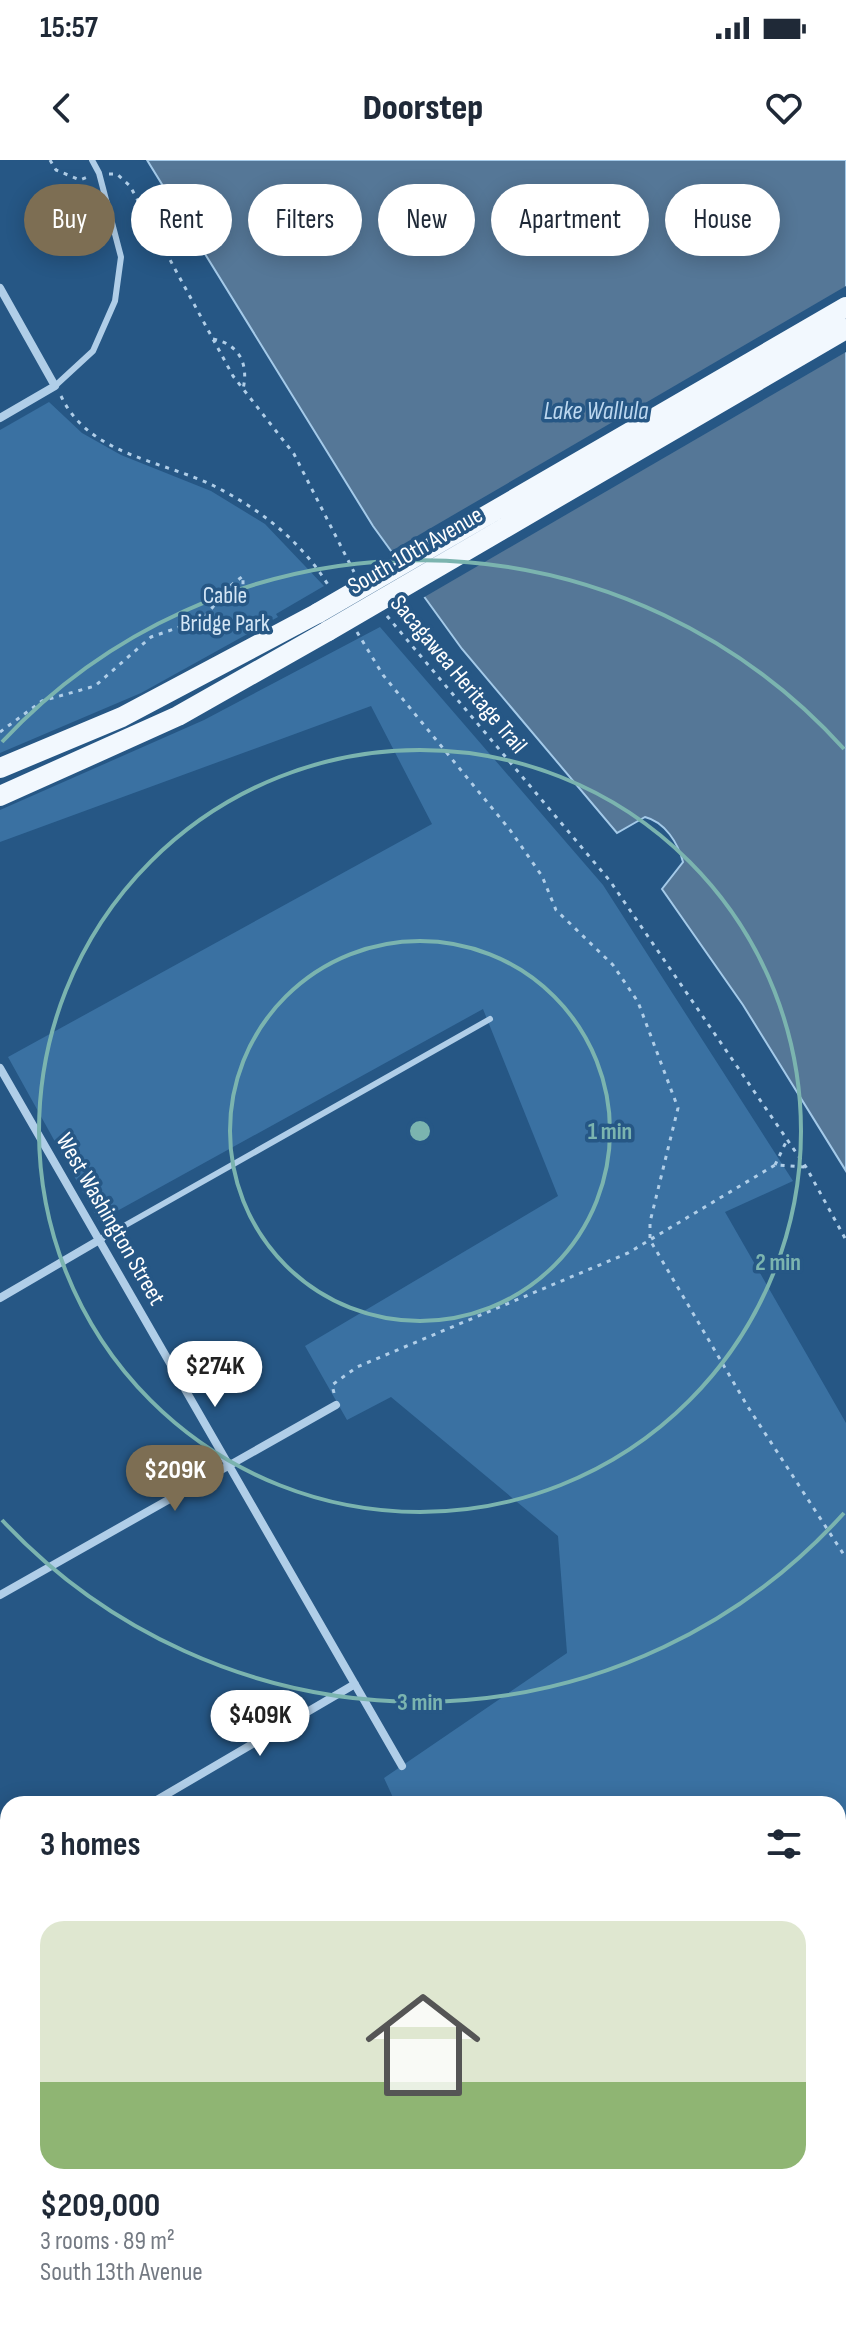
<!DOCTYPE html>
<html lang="en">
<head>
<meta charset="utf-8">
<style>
	body { margin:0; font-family:"Sofia Sans Condensed",sans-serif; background:#f2f2f3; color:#1f2937; height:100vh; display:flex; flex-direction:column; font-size:30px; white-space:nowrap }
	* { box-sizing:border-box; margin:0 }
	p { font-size:26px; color:#747a83 }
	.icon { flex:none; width:44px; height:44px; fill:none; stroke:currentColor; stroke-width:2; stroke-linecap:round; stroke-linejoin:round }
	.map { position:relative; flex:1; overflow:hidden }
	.sheet { position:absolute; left:0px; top:1636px; width:846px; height:538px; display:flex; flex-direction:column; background:#fff; border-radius:24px 24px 0 0; box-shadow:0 4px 20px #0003 }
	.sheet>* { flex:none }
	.hud { position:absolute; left:24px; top:24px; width:798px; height:72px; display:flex; gap:16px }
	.price { position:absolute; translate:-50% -68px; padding:0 18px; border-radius:28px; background:#fff; color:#222; font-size:26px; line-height:52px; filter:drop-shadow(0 2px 4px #0008) }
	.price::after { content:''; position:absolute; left:50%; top:48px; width:24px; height:18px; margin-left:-12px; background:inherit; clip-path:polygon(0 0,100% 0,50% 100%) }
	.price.current { background:#7d6e53; color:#fff }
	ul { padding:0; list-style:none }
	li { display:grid; align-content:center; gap:16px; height:424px; padding:0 40px }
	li+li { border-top:2px solid #e0e1e3 }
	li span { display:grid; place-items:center; height:248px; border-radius:24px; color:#555 }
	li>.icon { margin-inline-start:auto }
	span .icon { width:144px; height:144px; fill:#fffc; stroke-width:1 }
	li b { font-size:34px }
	h2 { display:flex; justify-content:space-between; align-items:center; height:96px; padding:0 40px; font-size:34px }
	.pill { padding:0 28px; border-radius:36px; background:#fff; box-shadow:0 4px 20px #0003; font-size:28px; line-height:72px }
	.pill.current { background:#7d6e53; color:#fff }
	.status { display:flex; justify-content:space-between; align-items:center; height:56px; padding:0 40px; background:#fff; direction:ltr }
	.status svg { height:22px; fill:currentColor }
	header { display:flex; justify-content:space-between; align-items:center; height:104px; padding:0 40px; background:#fff; font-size:36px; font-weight:800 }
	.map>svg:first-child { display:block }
	.green { fill:#3a71a2 }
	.water { fill:#557797; stroke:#a4cae9; stroke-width:2 }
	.pier { fill:#265785 }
	.building { fill:#5283af; stroke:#d4e6f6; stroke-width:2 }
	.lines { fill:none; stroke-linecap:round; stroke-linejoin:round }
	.path { stroke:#b0cee8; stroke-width:3; stroke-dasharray:4 6; stroke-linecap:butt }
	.lane { stroke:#b0cee8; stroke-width:6 }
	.street { stroke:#b0cee8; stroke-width:8 }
	.primary { stroke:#f2f8fe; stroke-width:20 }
	.primary-bridge { stroke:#f2f8fe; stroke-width:20 }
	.ring { fill:none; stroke:#7bb4af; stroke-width:4 }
	.labels { text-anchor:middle; stroke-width:7; stroke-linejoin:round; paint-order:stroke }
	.street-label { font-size:24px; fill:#fff; stroke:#265785 }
	.park-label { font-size:24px; fill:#d4e6f6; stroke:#265785 }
	.water-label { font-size:26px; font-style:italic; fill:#bcd7ef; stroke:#265785 }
	.centre { fill:#7bb4af; stroke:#265785; stroke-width:4 }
	.ring-label { font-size:24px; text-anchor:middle; font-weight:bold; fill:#7bb4af; stroke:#265785; stroke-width:7; stroke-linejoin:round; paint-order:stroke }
</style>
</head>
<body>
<div class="status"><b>15:57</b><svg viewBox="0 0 49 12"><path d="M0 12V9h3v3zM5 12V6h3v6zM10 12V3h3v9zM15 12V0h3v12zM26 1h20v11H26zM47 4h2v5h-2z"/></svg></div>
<header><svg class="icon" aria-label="back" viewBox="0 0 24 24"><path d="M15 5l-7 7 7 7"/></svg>Doorstep<svg class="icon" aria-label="heart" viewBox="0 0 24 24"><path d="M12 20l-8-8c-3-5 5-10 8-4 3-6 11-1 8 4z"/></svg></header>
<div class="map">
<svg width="846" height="2173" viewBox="0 0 846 2173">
	<rect width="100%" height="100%" fill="#265785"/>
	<!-- green -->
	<path class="green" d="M49,242L82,273L121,295L211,331L265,364L324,426L276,454L278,457L141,533L0,593V270Z
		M380,467L603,725L793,1021L725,1052L846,1263V2173H599L597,2166H838V1644H396L384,1618L567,1493L558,1376L391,1237L347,1260L305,1186L558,1036L483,849L99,1061L8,897L432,664L371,546L0,682V650L204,560Z
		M20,2166H418L405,2173H29Z"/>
	<!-- water -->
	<path class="water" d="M147,0H846V1011L743,845L662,729L683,702C678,683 665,662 645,657L617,673L462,489L373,366Z"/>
	<!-- pier -->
	<path class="pier" d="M846,126V192L421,439L388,393Z"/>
	<!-- building -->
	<path class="building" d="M8,2023V2062L0,2072V2033Z"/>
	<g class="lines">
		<!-- path -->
		<path class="path" d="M50,0L56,10L80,20L90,16
			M109,14H117L130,26L233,216L294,294L354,412
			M213,179C239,184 249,204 243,229
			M61,236C89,296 163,300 216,327C263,351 303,383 330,428
			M387,456L610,721L806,1007L846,1080
			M357,472L383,515L510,670L542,716L556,750L613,805L638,842L678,948L650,1062V1080L748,1247L846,1398
			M0,572L42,541L95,526L151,477L203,459L230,426L243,416V425
			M775,1005L787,980
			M334,1233L332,1225L357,1207L628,1093L775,1005L806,1007"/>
		<!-- lane -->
		<path class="lane" d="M55,226L93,191L115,141L121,97L99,13L92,0
			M101,1079L490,859"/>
		<!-- street -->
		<path class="street" d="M0,128L55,226L0,258
			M0,908L402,1606
			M0,1138L101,1079
			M0,1435L336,1245
			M150,1644L355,1524
			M0,1696L8,1709
			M0,1733L8,1727"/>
		<!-- primary -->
		<path class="primary" d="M0,608L122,557L318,453
			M0,636L178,556L328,471"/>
		<!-- primary-bridge -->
		<path class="primary-bridge" d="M318,453L846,147
			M328,471L846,169"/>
	</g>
	<!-- distance rings -->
	<g class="ring">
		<circle cx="420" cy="971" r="190"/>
		<circle cx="420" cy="971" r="381"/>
		<path d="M844 1353A571 571 0 0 1 2 1360M2 582A571 571 0 0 1 844 589"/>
	</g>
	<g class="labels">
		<!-- street labels -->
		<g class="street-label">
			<text transform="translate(415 390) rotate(-30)" y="8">South 10th Avenue</text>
			<text transform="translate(459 514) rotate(50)" y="8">Sacagawea Heritage Trail</text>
			<text transform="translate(111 1059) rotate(60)" y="8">West Washington Street</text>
		</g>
		<!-- park labels -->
		<g class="park-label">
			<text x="225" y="443">Cable<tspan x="225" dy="28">Bridge Park</tspan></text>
		</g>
		<!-- water labels -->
		<g class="water-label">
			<text x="596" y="259">Lake Wallula</text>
		</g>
	</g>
	<circle cx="420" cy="971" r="12" class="centre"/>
	<g class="ring-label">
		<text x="610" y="979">1 min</text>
		<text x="778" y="1110">2 min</text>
		<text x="420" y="1550">3 min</text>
	</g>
</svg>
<b class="price" style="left:215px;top:1249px">$274K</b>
<b class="price current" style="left:175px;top:1353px">$209K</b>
<b class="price" style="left:260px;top:1598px">$409K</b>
<div class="hud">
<a class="pill current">Buy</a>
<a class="pill">Rent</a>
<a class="pill">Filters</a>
<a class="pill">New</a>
<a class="pill">Apartment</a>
<a class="pill">House</a>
</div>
<section class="sheet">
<h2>3 homes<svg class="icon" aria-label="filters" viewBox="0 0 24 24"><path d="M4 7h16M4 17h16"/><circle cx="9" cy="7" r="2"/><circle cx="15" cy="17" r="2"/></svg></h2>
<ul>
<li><span style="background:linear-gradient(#dfe7d0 65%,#8fb573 0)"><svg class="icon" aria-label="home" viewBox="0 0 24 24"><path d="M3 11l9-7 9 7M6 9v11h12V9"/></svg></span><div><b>$209,000</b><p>3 rooms · 89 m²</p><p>South 13th Avenue</p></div></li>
</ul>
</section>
</div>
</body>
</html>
